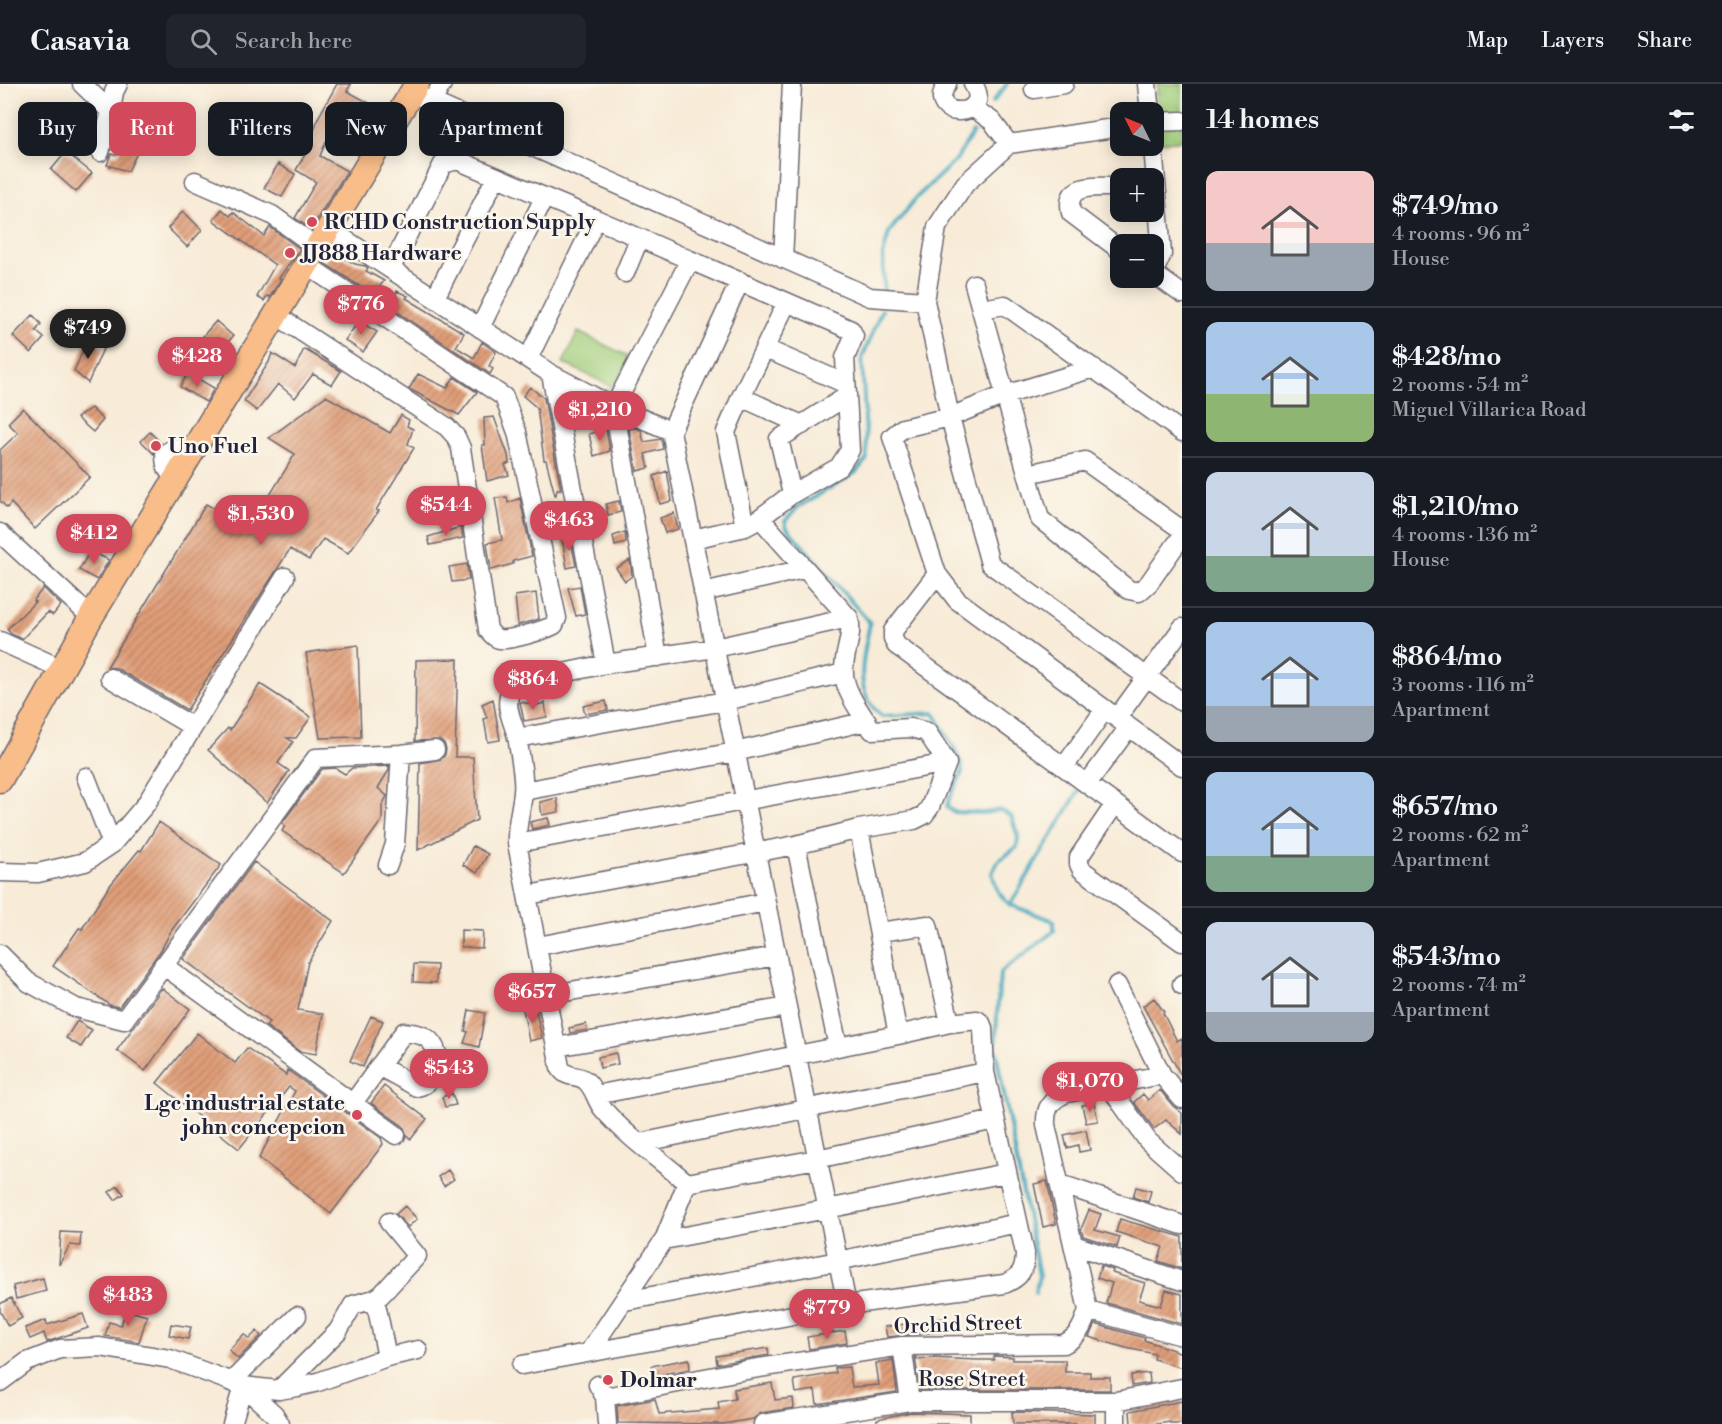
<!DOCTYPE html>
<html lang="en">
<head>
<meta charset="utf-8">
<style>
	body { margin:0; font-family:"Libre Bodoni",serif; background:#20242c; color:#f1f3f6; height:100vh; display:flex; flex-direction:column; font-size:22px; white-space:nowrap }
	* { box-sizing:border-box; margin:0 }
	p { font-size:20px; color:#9ea1a6 }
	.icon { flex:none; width:33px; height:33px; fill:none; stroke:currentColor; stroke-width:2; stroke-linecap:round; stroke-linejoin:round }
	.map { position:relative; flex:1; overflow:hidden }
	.drawer { display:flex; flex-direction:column; background:#171b24; width:540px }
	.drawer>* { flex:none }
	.hud { position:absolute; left:18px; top:18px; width:570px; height:54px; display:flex; gap:12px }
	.needle { width:39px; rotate:313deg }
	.tools { position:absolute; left:1110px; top:18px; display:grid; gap:12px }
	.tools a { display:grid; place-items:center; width:54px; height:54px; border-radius:12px; background:#171b24; box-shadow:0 3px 15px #0003; font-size:30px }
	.price { position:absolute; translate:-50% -51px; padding:0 14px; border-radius:21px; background:#d1495b; color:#fff; font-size:20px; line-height:39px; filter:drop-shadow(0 2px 3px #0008) }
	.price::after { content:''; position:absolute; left:50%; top:36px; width:18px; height:14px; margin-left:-9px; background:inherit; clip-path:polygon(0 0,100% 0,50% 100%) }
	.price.selected { background:#222; color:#fff }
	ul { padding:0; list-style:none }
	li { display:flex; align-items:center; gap:18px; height:150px; padding:0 24px }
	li+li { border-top:2px solid #363941 }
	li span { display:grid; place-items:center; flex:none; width:168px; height:120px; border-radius:12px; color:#555 }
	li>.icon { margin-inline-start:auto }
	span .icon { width:72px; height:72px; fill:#fffc; stroke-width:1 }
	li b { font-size:26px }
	h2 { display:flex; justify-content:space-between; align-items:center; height:72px; padding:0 24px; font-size:26px }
	.tag { padding:0 21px; border-radius:12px; background:#171b24; box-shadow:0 3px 15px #0003; font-size:21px; line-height:54px }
	.tag.selected { background:#d1495b; color:#fff }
	header { display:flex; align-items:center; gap:36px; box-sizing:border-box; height:84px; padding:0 30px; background:#171b24; border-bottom:2px solid #363941 }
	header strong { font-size:28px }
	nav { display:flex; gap:33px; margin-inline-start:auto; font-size:21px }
	.search { width:420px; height:54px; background:#20242c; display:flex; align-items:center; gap:15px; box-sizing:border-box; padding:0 21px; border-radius:12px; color:#9ea1a6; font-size:22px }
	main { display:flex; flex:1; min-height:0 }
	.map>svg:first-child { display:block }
	.grass { fill:url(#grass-tufts); stroke:#62785b; stroke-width:1.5 }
	.park { fill:#a2ce7b; stroke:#62785b; stroke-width:1.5 }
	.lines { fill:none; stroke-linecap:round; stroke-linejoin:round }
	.stream { stroke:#40a9bf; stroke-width:4 }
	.building { fill:url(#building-hatch) }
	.minor-casing { stroke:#6d6872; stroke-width:21 }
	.major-casing { stroke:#6d6872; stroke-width:27 }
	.minor { stroke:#fff; stroke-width:18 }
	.major { stroke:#f8bd89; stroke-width:24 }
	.poi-dot { fill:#d1495b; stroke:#fbf7ec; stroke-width:2 }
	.labels { text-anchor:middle; stroke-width:5; stroke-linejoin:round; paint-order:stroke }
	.poi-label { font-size:21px; font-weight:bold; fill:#22223b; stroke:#fbf7ec; text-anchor:start }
	.street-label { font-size:21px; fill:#22223b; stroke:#fbf7ec }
</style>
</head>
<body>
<header>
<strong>Casavia</strong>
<div class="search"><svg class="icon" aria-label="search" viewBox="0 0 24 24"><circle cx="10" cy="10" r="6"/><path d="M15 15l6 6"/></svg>Search here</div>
<nav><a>Map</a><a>Layers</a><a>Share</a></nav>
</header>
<main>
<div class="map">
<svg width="1182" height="1340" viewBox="0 0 1182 1340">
	<defs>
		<pattern id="grass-tufts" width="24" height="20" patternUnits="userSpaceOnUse" patternTransform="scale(1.5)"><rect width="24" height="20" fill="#a2ce7b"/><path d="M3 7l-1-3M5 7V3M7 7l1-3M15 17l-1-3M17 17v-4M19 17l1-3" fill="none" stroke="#8bb16b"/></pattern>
		<pattern id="building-hatch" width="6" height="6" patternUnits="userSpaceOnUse" patternTransform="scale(1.5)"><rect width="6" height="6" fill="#e09e78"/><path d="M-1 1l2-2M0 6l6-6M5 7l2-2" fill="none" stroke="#b58064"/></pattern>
	</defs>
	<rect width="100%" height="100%" fill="#fbf7ec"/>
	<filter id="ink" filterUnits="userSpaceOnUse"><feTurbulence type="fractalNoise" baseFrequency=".0167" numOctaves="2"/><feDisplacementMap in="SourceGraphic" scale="12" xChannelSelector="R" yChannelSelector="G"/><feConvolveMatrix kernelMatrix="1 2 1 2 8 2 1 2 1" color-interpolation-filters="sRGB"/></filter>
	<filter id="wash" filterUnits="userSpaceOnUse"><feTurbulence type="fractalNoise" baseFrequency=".008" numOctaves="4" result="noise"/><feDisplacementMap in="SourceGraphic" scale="24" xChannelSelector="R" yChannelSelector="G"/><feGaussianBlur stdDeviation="1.35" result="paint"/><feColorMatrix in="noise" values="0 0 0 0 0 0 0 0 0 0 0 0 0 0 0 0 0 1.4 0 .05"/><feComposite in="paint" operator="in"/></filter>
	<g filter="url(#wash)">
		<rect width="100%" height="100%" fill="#f8ebd7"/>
		<!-- grass -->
		<path class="grass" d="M1157,0H1182V57L1157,58Z"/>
		<!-- park -->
		<path class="park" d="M578,248L630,273L615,304L563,279Z"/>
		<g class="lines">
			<!-- stream -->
			<path class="stream" d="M993,18L1007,0
				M884,207L883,171L889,148L917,113L956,76L973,48
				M882,226L862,274L867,375L855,389L798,423L785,437L787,444L870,539C864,571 851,608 882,632L934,629C940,640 963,676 962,687C961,696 949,709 947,722L953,728L984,729L1000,726L1011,732L1018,752L1017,763L998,777L992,789L998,808L1010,821L1054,837V847L1000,889L995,963L1039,1192L1035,1209
				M1010,821L1081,703"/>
		</g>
		<g id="blocks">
			<!-- building -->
			<path class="building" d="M337,0H351L347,7L384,27L371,48L338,29L320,72L347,87L311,145L295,134L316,98L296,86L314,55L312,54L318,34Z
				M124,62L138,67L128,87L107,81L111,70L118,71Z
				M66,68L92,89L76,108L51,86Z
				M278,80L295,90L282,113L264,104Z
				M222,125L230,132L233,128L264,152L270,143L300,165L279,194L281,195L270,213L267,212L264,217L257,213L275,181L213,136Z
				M183,127L202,146L187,163L168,144Z
				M332,167L355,180L365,182L368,184L366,187L384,197L373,211L324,179Z
				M397,207L408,212L406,214L464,249L456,263L474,274L482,258L496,268L489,282L493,285L490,290L389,222Z
				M33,231L41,240L36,247L44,254L31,269L13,252Z
				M216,237L233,252L221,267L203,252Z
				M359,237L377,248L363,268L345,256Z
				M89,253L103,265L88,299L74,287Z
				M304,265L341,287L332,301L313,290L295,314L278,300L257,327L244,317L269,278L272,269L295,284Z
				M188,289L214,304L206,318L180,303Z
				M418,290L447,304L454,293L477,308L459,331L409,305Z
				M530,303L544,314L561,405H557L556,411H555L546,376H544L537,324L523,312Z
				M326,312L390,349L401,331L409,336L407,342L413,345L408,360L414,364L376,426L379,427L348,469L323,455L309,476L290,465L187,626L116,584L107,583L206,420L250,444L295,370L269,354Z
				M23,324L90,393L35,445L11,419L7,424L0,417V366L18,349L8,339Z
				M91,324L103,336L93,348L77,334Z
				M494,333L508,371L509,379L505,381L509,391L487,397L482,361H485L484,334Z
				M635,344L641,346L644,358L661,355L663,365L645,370L649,384L637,387L629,345Z
				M606,345L610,367L594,372L589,350Z
				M150,348L161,359L155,365L154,370L141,357Z
				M667,387L672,417L660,420L654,392Z
				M507,413L508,419L520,414L532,472L513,477V480L491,486L487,459L502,456L495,414Z
				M619,417L621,428L608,431L606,420Z
				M674,429L678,445L665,449L660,434Z
				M461,443L463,454L430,461L428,453Z
				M625,448L626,459L615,462L613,452Z
				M570,452L576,482L567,484L562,454Z
				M90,467L109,476L97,496L79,486Z
				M630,476L632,492L625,497L616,484Z
				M467,480L469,496L452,498L449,483Z
				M580,502L585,530L576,532L568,504Z
				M43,504L61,521L53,531L48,528L22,555L11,550L7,545L35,518L33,517Z
				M536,509L539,535L518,541L515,512Z
				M358,561L361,653L320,654L306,569Z
				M458,575L455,673H473L477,736L418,766L420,679L441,675L445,671L446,665L444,659L439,656L415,657L416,576Z
				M260,600L311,633L296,654H287L293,658L278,679L289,687L267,719L208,666L228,644L230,646Z
				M493,615L500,656L488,658L484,635L487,634L482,620Z
				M606,617L608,626L585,630L583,622Z
				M520,618L537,621L545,619L547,633L524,637Z
				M389,682V686L378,704L387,712L382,722V736L344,789L282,747L285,742L282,739L322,685L335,684L345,690L352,684Z
				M557,714L559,728L542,731L540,718Z
				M548,734L550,741L532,745L530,738Z
				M159,738L221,781L171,847L161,866L119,923L110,921L53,882L79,844L82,845L108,804L139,766L141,767Z
				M473,762L488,770L477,789L463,781Z
				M254,778L333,837L308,878L298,926L323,930L316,970L299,967L266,942L269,938L183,875Z
				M461,846L483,847L482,864L461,863Z
				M414,880L437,881L436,899L413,898Z
				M162,904L190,925L145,987L117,966Z
				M1154,914L1164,928L1163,929L1177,957L1182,954V993L1143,922Z
				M535,923L542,954L529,957L523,925Z
				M469,926L485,929L479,963L464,959L468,948L465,947Z
				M371,932L383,937L363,983L350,977Z
				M77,937L92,946L81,963L66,954Z
				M586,940L587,946L570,949L569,944Z
				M197,949L235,979L247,964L286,991L287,986L293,990L381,1054L383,1060L331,1130L259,1074L295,1007L289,1003L239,1065L157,999Z
				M616,969L618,980L600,984L598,973Z
				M384,1002L427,1035L411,1055L407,1052L403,1042L371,1019Z
				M1160,1006L1173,1022L1182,1029V1050L1166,1036L1154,1045L1134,1018L1143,1010L1148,1016Z
				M452,1009L456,1021L445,1023L442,1013Z
				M1094,1019L1098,1037L1086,1039L1082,1021Z
				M1086,1046L1090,1066L1079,1068L1078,1061L1067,1064L1064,1051Z
				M448,1086L454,1095L444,1102L438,1093Z
				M1047,1097L1056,1140L1043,1143L1034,1100Z
				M118,1102L124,1110L115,1116L109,1108Z
				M1136,1103L1151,1107L1148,1118L1133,1113Z
				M405,1122L417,1135L408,1143L396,1130Z
				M1089,1126L1101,1130L1095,1146L1120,1153L1117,1163L1083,1152L1081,1145Z
				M1120,1135L1182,1153V1185L1158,1177L1163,1163L1116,1148Z
				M61,1148L81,1149L80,1162L70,1161L59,1181Z
				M1101,1182L1113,1186L1112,1189L1145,1199L1139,1216L1161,1222L1166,1206L1182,1210V1240L1106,1219L1112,1199L1097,1194Z
				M43,1194L46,1207L16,1215L13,1202Z
				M11,1214L22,1234L8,1242L0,1227V1220Z
				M126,1226L147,1232L139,1258L105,1252L109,1238L121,1241Z
				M83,1230L88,1244L47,1258L44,1249L30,1255L25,1244L46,1236L47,1241Z
				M947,1234L948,1247L887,1253L885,1243Z
				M171,1240L191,1243L188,1255L169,1251Z
				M1095,1240L1145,1254L1144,1256L1182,1269V1284L1154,1275L1155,1270L1126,1264L1089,1253Z
				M257,1247L261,1252L238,1275L229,1266L244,1250L249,1255Z
				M845,1247L847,1259L809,1265L807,1253Z
				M768,1264L769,1271L717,1280L716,1272Z
				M994,1272L1013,1273V1276H1065V1288H1090V1293H1110V1306H920L915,1273H917V1276L933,1274L977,1276H994Z
				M689,1275L690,1285L652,1292L651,1282Z
				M893,1276L897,1308L817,1320L815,1306L796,1309L794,1296L836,1289L835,1284L849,1283L852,1303L879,1301L876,1279Z
				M1149,1289L1150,1299L1132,1302L1131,1291Z
				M772,1299L775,1316L793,1314L794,1324L761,1329L753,1335L723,1340L618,1339L617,1322L655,1315L659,1330L719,1325L718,1318L735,1315L734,1305Z
				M1182,1317V1340H1170V1338L1157,1340H1131L1130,1327Z
				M911,1328L970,1330V1340H877V1335Z
				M1012,1328L1095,1330V1340H1013Z"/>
		</g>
	</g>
	<g filter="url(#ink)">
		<use href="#blocks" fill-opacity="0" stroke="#6d6872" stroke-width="1.5"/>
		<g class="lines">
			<defs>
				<path id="minor" d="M82,0L111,28
					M947,0C923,37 996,35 973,0
					M1147,0L1150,28
					M1034,5L1064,0
					M412,9L870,213L925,217
					M431,19L442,0
					M972,23L992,37L1009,60
					M1154,38L1182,37
					M1120,43L1009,60L965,100L937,143L925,217L950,333L990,480L1182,618
					M1153,62L1162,170L1157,181L1154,182
					M100,68L111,28L114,8L118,0
					M195,97L272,131L318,164
					M1120,103C1099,104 1064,96 1071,129L1120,166
					M329,145L551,290L614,323L671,347L847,1221
					M783,175L792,0
					M391,184L443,80L457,76L596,135
					M625,189L639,155
					M1154,190L1182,210
					M974,200L1040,435L1129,506L1139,508L1149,499L1182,452
					M435,214L496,93
					M981,225L1005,221L1182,348
					M276,231L447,343L456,353L461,364L488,546C491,549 494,554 499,555C509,557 545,546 554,541L557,534L517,348L504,313L307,181
					M480,244L544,114
					M766,265L846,300
					M528,275L596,135L690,176L614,323L658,573
					M551,290L606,580
					M741,313L787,218
					M671,347L740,197
					M1028,390L1085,377L1182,446
					M176,395C167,387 165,382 165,370C174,363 182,361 194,366
					M792,410L779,355L847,312
					M745,443L726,348L741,313L802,341
					M0,449L91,533
					M693,455L745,443L756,437
					M937,490L893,547V554L896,561L1064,683L1105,625
					M703,508L804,485
					M0,557L62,585
					M110,594L193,643
					M1117,634L1182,544
					M1129,643L1182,682
					M517,654L725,617L844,589
					M1064,683L1087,700L1129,643L957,516L937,490L892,353L903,344L950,333L1005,311L1094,284
					M86,693L112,760
					M1087,700L1115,720L1079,773V780L1082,786L1182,858
					M523,707L735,668L867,637
					M1115,720L1182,769
					M859,745L898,951
					M517,759L947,679
					M796,761L838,963
					M388,781L395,760L401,670
					M0,788L38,789L85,778L112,760L146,720L285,493
					M528,811L796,761L859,745L914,736L924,731L930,723L947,679L927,648L911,644L872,646C862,630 846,610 844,591C842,571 854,554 849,534L760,434L792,410L839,383L850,366L845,274L854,252L851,246L690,176
					M879,848L928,841L950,939
					M538,862L766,818
					M0,870L28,898L76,924L124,936L316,674L401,670L435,666
					M163,881L396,1051
					M1182,900V901
					M1117,901L1162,991L1182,1015
					M547,911L777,872
					M556,963L787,923
					M1109,1002L1148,1057L1182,1087
					M353,1019L404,948C409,949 417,949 423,952C445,962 441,998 417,1003L379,982
					M640,1059L985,988
					M687,1099L817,1075L995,1036
					M1060,1100L1182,1141
					M664,1156L827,1125L1006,1089
					M1074,1161L1182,1197
					M375,1215L387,1273
					M625,1217L838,1177L1018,1139
					M1088,1226L1182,1252
					M902,1262L910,1317
					M589,1268L664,1156L687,1099C659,1075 627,1053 603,1025C596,1017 595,1005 586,997C577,989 567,996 560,983L517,759C516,741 521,727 523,709C525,693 520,674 518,658C516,643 505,627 509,612C511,604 517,600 525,597L606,580L715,564L849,534
					M522,1281L847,1221L1004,1200C1020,1194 1025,1186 1025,1169L985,988L983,944L981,939L977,936L950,939L898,951L596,1011
					M0,1298L27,1278L60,1265L100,1263L170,1275L243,1302L274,1330L280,1340
					M231,1298L297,1232
					M598,1301L605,1313L607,1340
					M279,1306L338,1247L353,1221L375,1215L381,1211L417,1172L389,1138
					M605,1313L746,1286L902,1262L1064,1260C1079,1252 1083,1242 1088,1226L1046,1041C1045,1024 1051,1015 1067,1009L1162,991
					M1116,1317V1340
					M232,1340L243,1302L279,1306L297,1303L318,1298L387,1273L418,1266
					M763,1340L910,1317H1116L1182,1304"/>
				<path id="major" d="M0,696L91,533L417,0"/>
			</defs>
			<!-- minor casing -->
			<use href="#minor" class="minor-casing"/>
			<!-- major casing -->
			<use href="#major" class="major-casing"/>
			<!-- minor -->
			<use href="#minor" class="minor"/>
			<!-- major -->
			<use href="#major" class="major"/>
		</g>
	</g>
	<!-- markers -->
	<g class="poi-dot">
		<circle cx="312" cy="138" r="6"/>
		<circle cx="290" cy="169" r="6"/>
		<circle cx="156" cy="362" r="6"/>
		<circle cx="357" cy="1031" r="6"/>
		<circle cx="608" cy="1296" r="6"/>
	</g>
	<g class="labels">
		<!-- poi labels -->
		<g class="poi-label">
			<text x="324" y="145">RCHD Construction Supply</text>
			<text x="302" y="176">JJ888 Hardware</text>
			<text x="168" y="369">Uno Fuel</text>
			<text x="345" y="1026" text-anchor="end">Lgc industrial estate<tspan x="345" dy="24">john concepcion</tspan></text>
			<text x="620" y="1303">Dolmar</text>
		</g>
		<!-- street labels -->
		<g class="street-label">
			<text transform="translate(958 1240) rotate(-2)" y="7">Orchid Street</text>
			<text x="972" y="1302">Rose Street</text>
		</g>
	</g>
</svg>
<div class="tools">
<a><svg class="needle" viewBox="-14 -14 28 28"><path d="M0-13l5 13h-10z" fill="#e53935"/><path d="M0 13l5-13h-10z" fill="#9ea1a6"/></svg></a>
<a>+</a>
<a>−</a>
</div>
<b class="price" style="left:361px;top:252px">$776</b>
<b class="price selected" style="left:88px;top:276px">$749</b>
<b class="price" style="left:197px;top:304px">$428</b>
<b class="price" style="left:600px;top:358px">$1,210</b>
<b class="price" style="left:446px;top:453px">$544</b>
<b class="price" style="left:261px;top:462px">$1,530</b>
<b class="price" style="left:569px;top:468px">$463</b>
<b class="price" style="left:94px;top:481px">$412</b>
<b class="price" style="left:533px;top:627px">$864</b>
<b class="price" style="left:532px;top:940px">$657</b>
<b class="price" style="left:449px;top:1016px">$543</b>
<b class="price" style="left:1090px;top:1029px">$1,070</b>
<b class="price" style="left:128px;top:1243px">$483</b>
<b class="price" style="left:827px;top:1256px">$779</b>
<div class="hud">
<a class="tag">Buy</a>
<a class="tag selected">Rent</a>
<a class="tag">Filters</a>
<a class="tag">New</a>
<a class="tag">Apartment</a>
</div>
</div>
<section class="drawer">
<h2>14 homes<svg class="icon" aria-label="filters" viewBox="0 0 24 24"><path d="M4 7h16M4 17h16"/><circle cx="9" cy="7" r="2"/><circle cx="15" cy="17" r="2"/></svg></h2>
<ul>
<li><span style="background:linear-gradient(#f6c9c9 60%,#9aa5b1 0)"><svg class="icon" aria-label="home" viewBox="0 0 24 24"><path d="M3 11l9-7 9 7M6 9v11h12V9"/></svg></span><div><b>$749/mo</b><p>4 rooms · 96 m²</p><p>House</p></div></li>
<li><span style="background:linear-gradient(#a9c7e8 60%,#8fb573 0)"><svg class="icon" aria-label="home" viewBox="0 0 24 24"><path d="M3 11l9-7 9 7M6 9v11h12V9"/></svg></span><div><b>$428/mo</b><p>2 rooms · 54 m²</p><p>Miguel Villarica Road</p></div></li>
<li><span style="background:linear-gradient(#c9d6e8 70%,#7fa58c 0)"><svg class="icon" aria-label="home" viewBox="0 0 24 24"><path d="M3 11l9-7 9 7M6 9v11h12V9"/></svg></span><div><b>$1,210/mo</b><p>4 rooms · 136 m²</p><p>House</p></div></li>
<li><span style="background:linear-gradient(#a9c7e8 70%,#9aa5b1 0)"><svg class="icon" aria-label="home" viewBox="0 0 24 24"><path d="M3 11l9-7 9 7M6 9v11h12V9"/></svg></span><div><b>$864/mo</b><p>3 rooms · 116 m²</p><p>Apartment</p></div></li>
<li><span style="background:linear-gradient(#a9c7e8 70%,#7fa58c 0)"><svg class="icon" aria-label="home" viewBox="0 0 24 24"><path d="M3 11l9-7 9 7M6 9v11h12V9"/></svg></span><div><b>$657/mo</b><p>2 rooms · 62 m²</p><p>Apartment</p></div></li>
<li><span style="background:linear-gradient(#c9d6e8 75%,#9aa5b1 0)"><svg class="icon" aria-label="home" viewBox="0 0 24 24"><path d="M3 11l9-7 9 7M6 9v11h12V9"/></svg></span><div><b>$543/mo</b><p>2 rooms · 74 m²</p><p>Apartment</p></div></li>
</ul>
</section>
</main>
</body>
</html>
